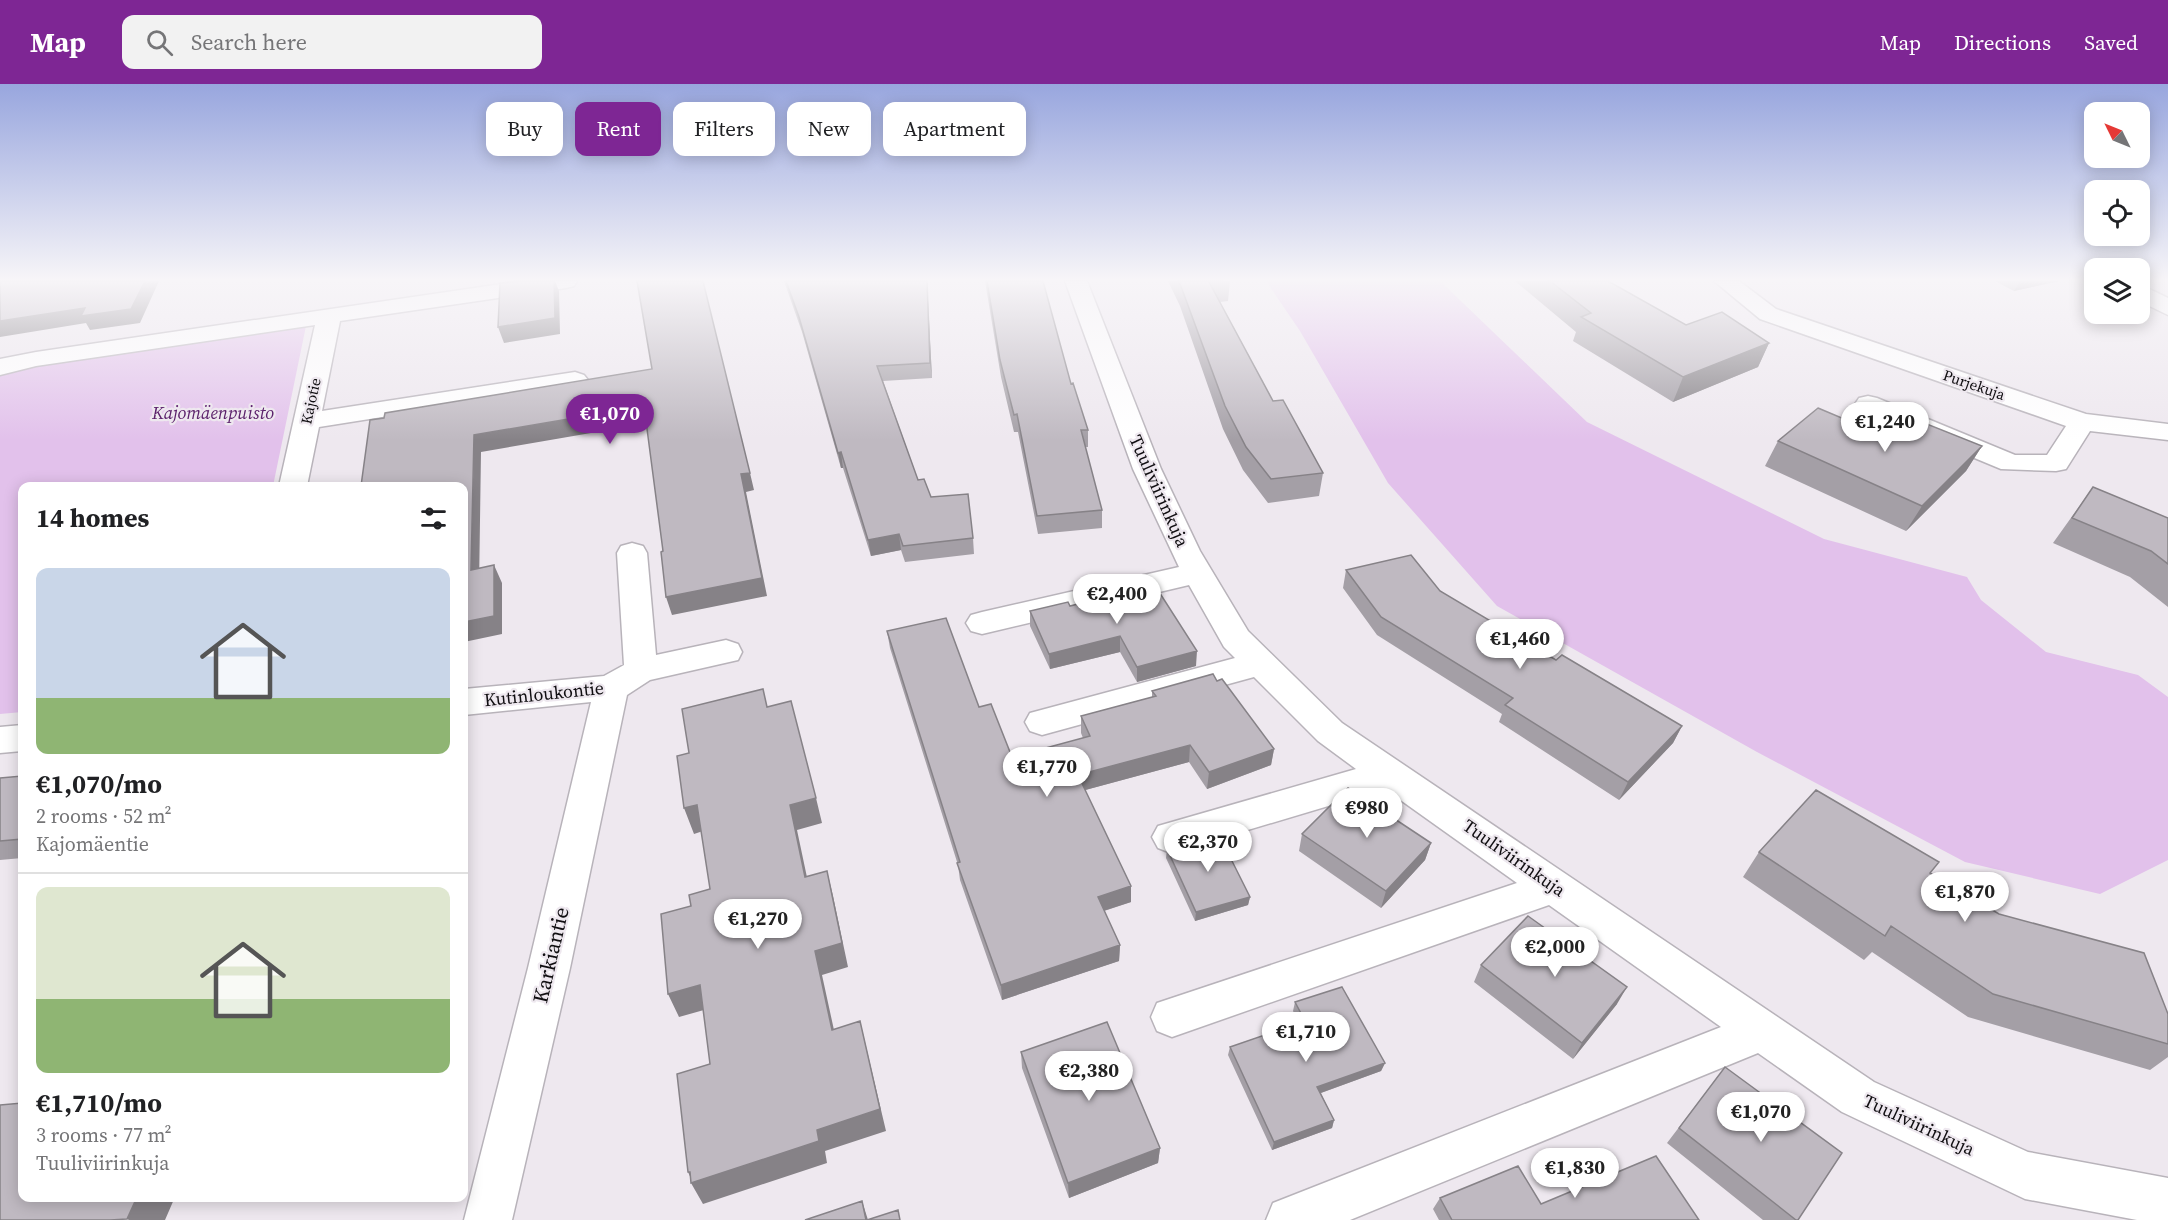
<!DOCTYPE html>
<html lang="en">
<head>
<meta charset="utf-8">
<style>
	body { margin:0; font-family:"Source Serif 4",serif; background:#f2f2f2; color:#202124; height:100vh; display:flex; flex-direction:column; font-size:22px; white-space:nowrap }
	* { box-sizing:border-box; margin:0 }
	p { font-size:20px; color:#757577 }
	.icon { flex:none; width:33px; height:33px; fill:none; stroke:currentColor; stroke-width:2; stroke-linecap:round; stroke-linejoin:round }
	.map { position:relative; flex:1; overflow:hidden }
	.side { position:absolute; left:18px; top:398px; width:450px; height:720px; display:flex; flex-direction:column; background:#fff; border-radius:12px; box-shadow:0 3px 15px #0003 }
	.side>* { flex:none }
	.top-card { position:absolute; left:486px; top:18px; width:570px; height:54px; display:flex; gap:12px }
	.needle { width:39px; rotate:313deg }
	.tools { position:absolute; left:2084px; top:18px; display:grid; gap:12px }
	.tools a { display:grid; place-items:center; width:66px; height:66px; border-radius:12px; background:#fff; box-shadow:0 3px 15px #0003; font-size:30px }
	.price { position:absolute; translate:-50% -51px; padding:0 14px; border-radius:21px; background:#fff; color:#222; font-size:20px; line-height:39px; filter:drop-shadow(0 2px 3px #0008) }
	.price::after { content:''; position:absolute; left:50%; top:36px; width:18px; height:14px; margin-left:-9px; background:inherit; clip-path:polygon(0 0,100% 0,50% 100%) }
	.price.selected { background:#7e2694; color:#fff }
	ul { padding:0; list-style:none }
	li { display:grid; align-content:center; gap:12px; height:318px; padding:0 18px }
	li+li { border-top:2px solid #e0e0e0 }
	li span { display:grid; place-items:center; height:186px; border-radius:12px; color:#555 }
	li>.icon { margin-inline-start:auto }
	span .icon { width:108px; height:108px; fill:#fffc; stroke-width:1 }
	li b { font-size:26px }
	h2 { display:flex; justify-content:space-between; align-items:center; height:72px; padding:0 18px; font-size:26px }
	.chip { padding:0 21px; border-radius:12px; background:#fff; box-shadow:0 3px 15px #0003; font-size:21px; line-height:54px }
	.chip.selected { background:#7e2694; color:#fff }
	header { display:flex; align-items:center; gap:36px; box-sizing:border-box; height:84px; padding:0 30px; background:#7e2694; color:#fff }
	header strong { font-size:28px }
	nav { display:flex; gap:33px; margin-inline-start:auto; font-size:21px }
	.search { width:420px; height:54px; background:#f2f2f2; display:flex; align-items:center; gap:15px; box-sizing:border-box; padding:0 21px; border-radius:12px; color:#757577; font-size:22px }
	.map>svg:first-child { display:block }
	.green { fill:#e2c1eb }
	.lines { fill:none; stroke-linecap:round; stroke-linejoin:round }
	.minor-casing { stroke:#b8b3ba; stroke-width:3 }
	.minor { fill:#fff; fill-rule:evenodd }
	.wall { fill:#a49fa6 }
	.shaded-wall { fill:#868287 }
	.building { fill:#bfb9c1; stroke:#868287; stroke-width:1.5 }
	.labels { text-anchor:middle; stroke-width:4.5; stroke-linejoin:round; paint-order:stroke }
	.far-street-label { font-size:15px; fill:#100e11; stroke:#eee8ef }
	.park-label { font-size:18px; font-style:italic; fill:#5c226c; stroke:#eee8ef }
	.street-label { font-size:18px; fill:#100e11; stroke:#eee8ef }
	.near-street-label { font-size:21px; fill:#100e11; stroke:#eee8ef }
</style>
</head>
<body>
<header>
<strong>Map</strong>
<div class="search"><svg class="icon" aria-label="search" viewBox="0 0 24 24"><circle cx="10" cy="10" r="6"/><path d="M15 15l6 6"/></svg>Search here</div>
<nav><a>Map</a><a>Directions</a><a>Saved</a></nav>
</header>
<div class="map">
<svg width="2168" height="1136" viewBox="0 0 2168 1136">
	<rect width="100%" height="100%" fill="#eee8ef"/>
	<!-- green -->
	<path class="green" d="M1266,197H1440L1587,338L1824,455L1967,493L1981,516L2046,568L2138,591L2168,613V776L2100,810L1965,778L1757,668L1497,522L1388,399L1300,247Z
		M306,242L273,402H22V628L0,630V290L34,282Z"/>
	<g class="lines">
		<defs>
			<path id="minor" d="M522,197H577L574,202L566,204L340,237L322,327L575,288L584,291L588,296L584,301L319,343L307,402H279L315,241L36,282L0,291V275L36,268Z
				M1065,197H1087L1161,385L1200,467L1248,547L1342,639L1874,998L2028,1068L2168,1094V1136H2137L2025,1115L1842,1028L1758,969L1350,1136H1266L1273,1119L1721,943L1549,821L1172,953L1157,947L1151,933L1157,919L1517,799L1385,705L1171,769L1158,764L1152,753L1158,742L1356,685L1318,657L1254,593L1042,651L1030,647L1025,638L1030,629L1235,574L1224,563L1189,501L982,550L971,547L966,539L971,531L982,528L1179,483L1133,385Z
				M1714,197H1739L1776,225L2086,330L2168,340V356L2090,347L2066,385L2056,387L2001,385L1859,326L1855,320L1859,314L1868,312L1877,314L2015,371H2047L2066,342L1760,235Z
				M2139,200L2168,214V231L2139,217Z
				M632,459L643,462L647,469L656,571L726,556L738,560L742,568L738,576L650,596L627,611L570,884L512,1136H464L528,884L591,618L464,631V605L604,592L624,581L617,469L621,462Z
				M22,641V667L0,669V643Z"/>
		</defs>
		<!-- minor casing -->
		<use href="#minor" class="minor-casing"/>
		<!-- minor -->
		<use href="#minor" class="minor"/>
	</g>
	<!-- wall -->
	<path class="wall" d="M784,197H927L932,294L883,297L918,396L931,413L973,454L974,470L905,478L901,466L871,472L843,384H841L802,248Z
		M985,197H1043L1071,300L1088,346V363H1085L1102,426V444L1038,450L1018,348H1014L1001,293Z
		M1168,197H1230L1228,217L1220,218L1273,317L1323,389L1319,412L1268,419L1243,386L1223,345L1180,222Z
		M1515,197H1608L1686,241L1769,259L1758,283L1673,318L1573,257L1576,248Z
		M1995,197H2059L2014,207Z
		M1889,354L1982,362L1966,387L1906,447L1765,382L1778,357Z
		M2093,403L2168,434V523L2130,493L2053,459Z
		M1346,486L1440,507L1556,576L1682,642L1673,659L1619,716L1499,638L1502,630L1377,551L1343,504Z
		M1070,522L1196,582L1137,598L1120,568L1050,585L1030,542V527Z
		M887,547L979,623L1012,673L1083,654L1081,649V632L1152,613V607L1217,597L1274,665L1271,681L1207,705L1189,678L1085,706L1131,802V818L1104,827L1120,861L1119,877L1002,916L960,796L958,781L890,564Z
		M22,692V774L0,776V694Z
		M1302,750L1431,759L1425,776L1381,824L1299,767Z
		M1167,765L1250,813L1248,821L1195,837L1166,774Z
		M1759,768L1930,789L2168,930V973L2150,986L1968,933L1872,868L1864,876L1743,793Z
		M1481,881L1617,920L1573,975L1474,898Z
		M1295,918L1385,979L1381,987L1321,1009L1334,1036L1332,1044L1272,1066L1228,971L1230,963L1299,939L1293,927Z
		M1021,968L1160,1064L1158,1079L1069,1114L1022,984Z
		M1725,983L1798,1136H1763L1667,1059Z
		M1440,1114L1541,1120L1699,1136H1439L1433,1125Z"/>
	<!-- shaded-wall -->
	<path class="shaded-wall" d="M145,197H159L140,239L90,246L86,239L0,253V237L85,224Z
		M554,197H555L559,207L560,250L504,259L498,243Z
		M927,197L932,294L930,279Z
		M2020,197H2059L2014,207Z
		M1769,259L1758,283L1673,318L1683,293Z
		M644,322L649,339L481,368L479,504L471,486L474,351Z
		M1982,362L1966,387L1906,447L1922,422Z
		M841,368L843,384H841L838,369Z
		M750,389L754,406L746,408L767,512L672,531L666,513L741,390Z
		M899,450L901,466L871,472L868,456Z
		M494,481L502,499V550L464,558V538Z
		M1120,552V568L1050,585L1049,570Z
		M1197,567L1196,582L1137,598V583Z
		M1682,642L1673,659L1619,716L1628,698Z
		M1190,661L1189,678L1078,708V691Z
		M1274,665L1271,681L1207,705L1209,688Z
		M816,714L822,739L797,746L812,817L805,793L790,721Z
		M697,721L706,746L694,750L684,724Z
		M1431,759L1425,776L1381,824L1386,807Z
		M827,787L833,812L848,883L822,891L839,969L832,946L815,867Z
		M1131,802V818L1097,829L1098,813Z
		M1250,813L1248,821L1195,837L1196,828Z
		M1120,861L1119,877L1002,916L1001,901Z
		M700,901L711,924L679,933L668,910Z
		M1627,903L1617,920L1573,975L1582,959Z
		M860,937L886,1047L825,1067L827,1079L703,1120L691,1099H693L688,1088L817,1046Z
		M1385,979L1381,987L1315,1011L1317,1003Z
		M1334,1036L1332,1044L1272,1066L1274,1058Z
		M1160,1064L1158,1079L1069,1114L1068,1099Z
		M137,1113H175L165,1136H129L127,1135Z
		M862,1117L868,1136H866Z"/>
	<!-- building -->
	<path class="building" d="M0,197H145L131,225L81,232L85,224L0,237Z
		M519,197H554L555,234L498,243L500,199Z
		M637,197H703L750,389L741,390L762,494L666,513L661,468L663,467L644,322L474,351L471,486L494,481V532L464,538V402H361L370,336L384,334L385,329L652,285Z
		M786,197H927L930,279L877,282L918,396L924,395L931,413L968,410L973,454L903,462L899,450L868,456L841,368L838,369L799,233Z
		M987,197H1043L1071,300L1073,299L1088,346H1081L1102,426L1037,432L1017,330L1014,331L1000,276Z
		M1179,197H1224L1209,198L1273,317L1283,316L1323,389L1271,395L1246,363L1225,322Z
		M1550,197H1608L1686,241L1722,228L1769,259L1683,293L1581,233L1591,229Z
		M1818,324L1889,354L1912,334L1982,362L1922,422L1778,357Z
		M2093,403L2168,434V480L2151,467L2072,434Z
		M1411,471L1440,507L1556,576L1562,571L1682,642L1628,698L1505,621L1513,614L1381,533L1346,486Z
		M1154,500L1197,567L1137,583L1120,552L1049,570L1030,527L1068,518L1070,522Z
		M946,534L979,623L991,620L1012,673L1090,652L1081,632L1156,612L1152,607L1213,590L1217,597L1222,595L1274,665L1209,688L1190,661L1078,691L1131,802L1098,813L1120,861L1001,901L957,779L960,778L887,547Z
		M763,605L767,623L791,617L816,714L790,721L805,793L827,787L842,859L815,867L832,946L860,937L880,1025L817,1046L819,1057L691,1099L690,1088H688L677,990L710,980L700,901L668,910L661,830L691,822L689,811L710,805L697,721L684,724L677,672L689,669L682,625Z
		M22,692V755L0,757V694Z
		M1348,704L1431,759L1386,807L1302,750Z
		M1816,706L1939,778L1930,789L1999,830L2144,869L2168,930V960L1993,910L1891,842L1885,852L1759,768Z
		M1219,751L1250,813L1196,828L1167,765Z
		M1528,832L1627,903L1582,959L1481,881Z
		M1342,903L1385,979L1317,1003L1334,1036L1274,1058L1230,963L1305,937L1295,918Z
		M1107,938L1160,1064L1068,1099L1021,968Z
		M1725,983L1842,1069L1798,1136H1796L1679,1044Z
		M22,1019V1113H137L127,1135L110,1136H0V1021Z
		M1656,1072L1699,1136H1452L1440,1114L1518,1082L1541,1120Z
		M862,1117L866,1136H805Z
		M898,1126L900,1136H867Z"/>
	<!-- sky -->
	<linearGradient id="sky" x2="0" y2="1"><stop stop-color="#98a6de"/><stop offset="0.55" stop-color="#f7f5f8"/><stop offset="1" stop-color="#f7f5f8" stop-opacity="0"/></linearGradient>
	<rect width="2168" height="356" fill="url(#sky)"/>
	<g class="labels">
		<!-- far-street labels -->
		<g class="far-street-label">
			<text transform="translate(1974 301) rotate(19)" y="5">Purjekuja</text>
			<text transform="translate(311 317) rotate(-78)" y="5">Kajotie</text>
		</g>
		<!-- park labels -->
		<g class="park-label">
			<text x="213" y="335">Kajomäenpuisto</text>
		</g>
		<!-- street labels -->
		<g class="street-label">
			<text transform="translate(1159 407) rotate(66)" y="6">Tuuliviirinkuja</text>
			<text transform="translate(544 610) rotate(-6)" y="6">Kutinloukontie</text>
			<text transform="translate(1514 774) rotate(35)" y="6">Tuuliviirinkuja</text>
			<text transform="translate(1919 1041) rotate(25)" y="6">Tuuliviirinkuja</text>
		</g>
		<!-- near-street labels -->
		<g class="near-street-label">
			<text transform="translate(551 871) rotate(-77)" y="7">Karkiantie</text>
		</g>
	</g>
</svg>
<div class="tools">
<a><svg class="needle" viewBox="-14 -14 28 28"><path d="M0-13l5 13h-10z" fill="#e53935"/><path d="M0 13l5-13h-10z" fill="#757577"/></svg></a>
<a><svg class="icon" aria-label="locate" viewBox="0 0 24 24"><circle cx="12" cy="12" r="6"/><path d="M12 2v4M12 18v4M2 12h4M18 12h4"/></svg></a>
<a><svg class="icon" aria-label="layers" viewBox="0 0 24 24"><path d="M12 4l9 5-9 5-9-5zM3 14l9 5 9-5"/></svg></a>
</div>
<b class="price selected" style="left:610px;top:361px">€1,070</b>
<b class="price" style="left:1885px;top:369px">€1,240</b>
<b class="price" style="left:1117px;top:541px">€2,400</b>
<b class="price" style="left:1520px;top:586px">€1,460</b>
<b class="price" style="left:1047px;top:714px">€1,770</b>
<b class="price" style="left:1367px;top:755px">€980</b>
<b class="price" style="left:1208px;top:789px">€2,370</b>
<b class="price" style="left:1965px;top:839px">€1,870</b>
<b class="price" style="left:758px;top:866px">€1,270</b>
<b class="price" style="left:1555px;top:894px">€2,000</b>
<b class="price" style="left:1306px;top:979px">€1,710</b>
<b class="price" style="left:1089px;top:1018px">€2,380</b>
<b class="price" style="left:1761px;top:1059px">€1,070</b>
<b class="price" style="left:1575px;top:1115px">€1,830</b>
<div class="top-card">
<a class="chip">Buy</a>
<a class="chip selected">Rent</a>
<a class="chip">Filters</a>
<a class="chip">New</a>
<a class="chip">Apartment</a>
</div>
<section class="side">
<h2>14 homes<svg class="icon" aria-label="filters" viewBox="0 0 24 24"><path d="M4 7h16M4 17h16"/><circle cx="9" cy="7" r="2"/><circle cx="15" cy="17" r="2"/></svg></h2>
<ul>
<li><span style="background:linear-gradient(#c9d6e8 70%,#8fb573 0)"><svg class="icon" aria-label="home" viewBox="0 0 24 24"><path d="M3 11l9-7 9 7M6 9v11h12V9"/></svg></span><div><b>€1,070/mo</b><p>2 rooms · 52 m²</p><p>Kajomäentie</p></div></li>
<li><span style="background:linear-gradient(#dfe7d0 60%,#8fb573 0)"><svg class="icon" aria-label="home" viewBox="0 0 24 24"><path d="M3 11l9-7 9 7M6 9v11h12V9"/></svg></span><div><b>€1,710/mo</b><p>3 rooms · 77 m²</p><p>Tuuliviirinkuja</p></div></li>
</ul>
</section>
</div>
</body>
</html>
